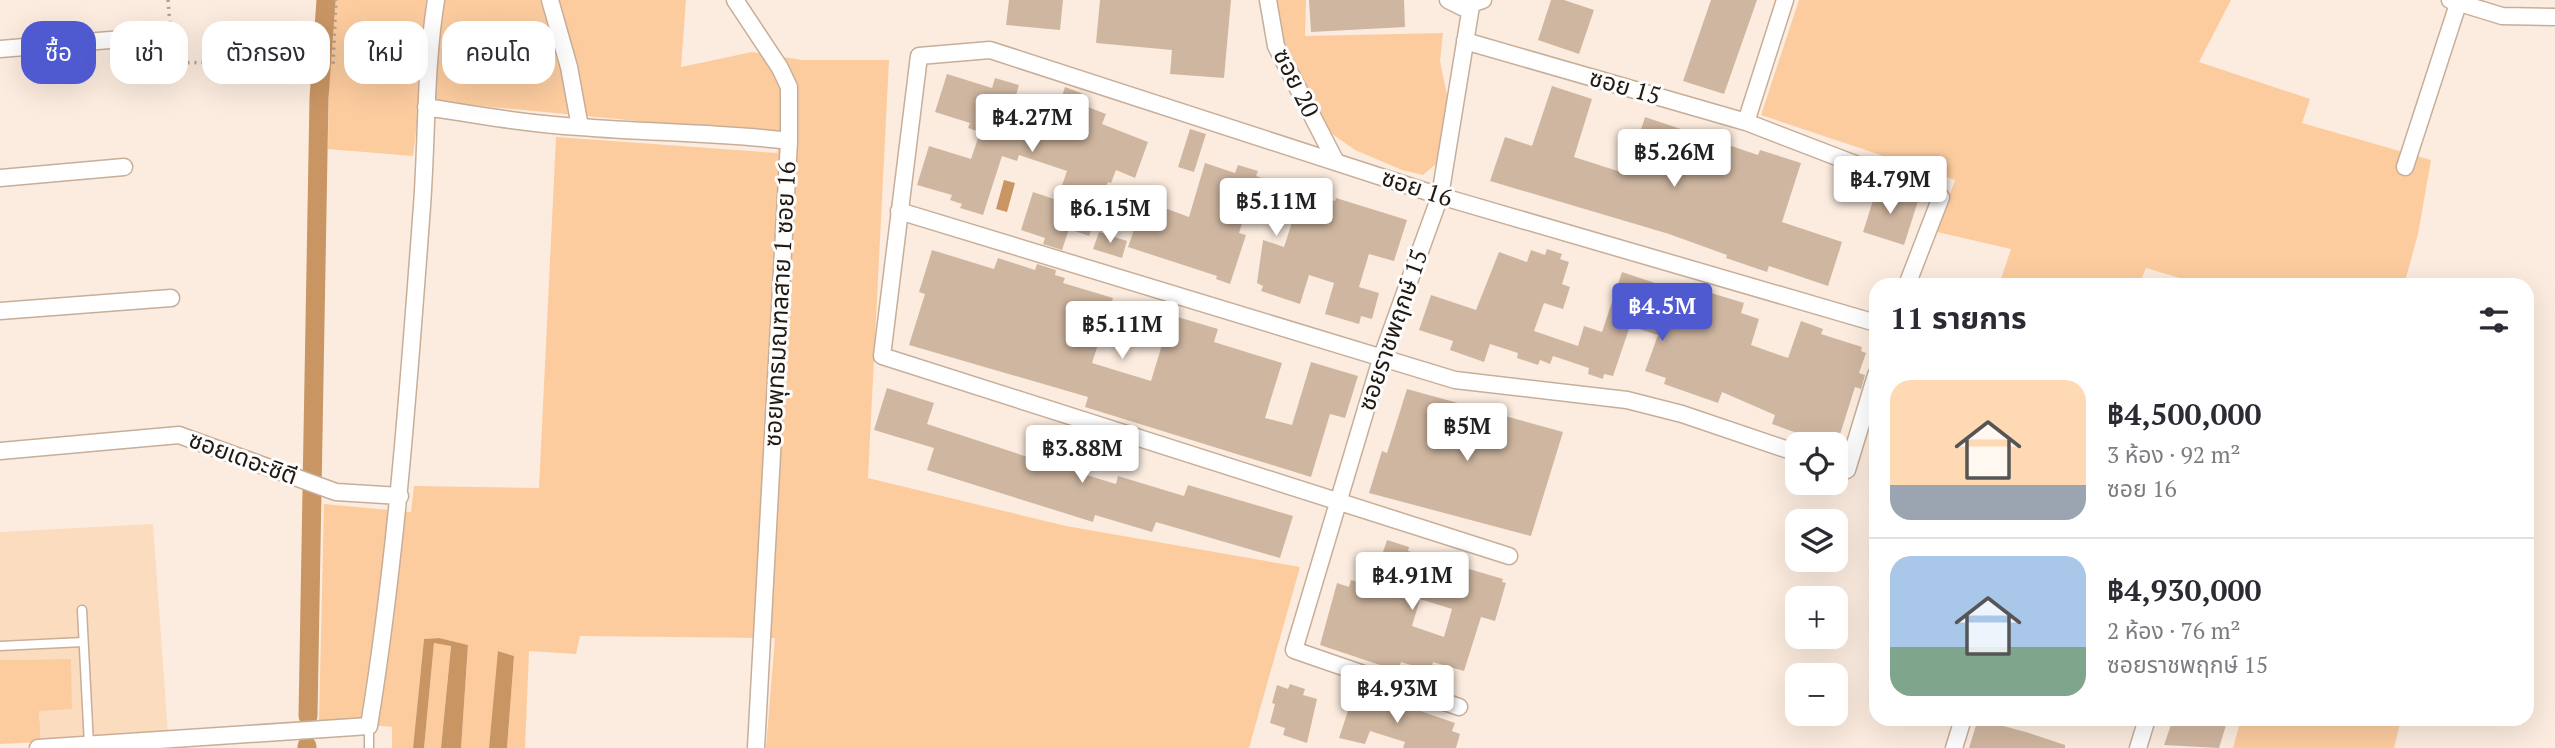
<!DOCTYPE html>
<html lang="th">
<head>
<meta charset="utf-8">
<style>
	body { margin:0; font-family:"PT Serif","Noto Sans Thai",serif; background:#f7f7f7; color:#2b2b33; height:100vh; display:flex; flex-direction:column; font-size:26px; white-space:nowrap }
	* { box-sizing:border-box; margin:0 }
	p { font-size:23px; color:#7c7c81 }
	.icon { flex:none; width:38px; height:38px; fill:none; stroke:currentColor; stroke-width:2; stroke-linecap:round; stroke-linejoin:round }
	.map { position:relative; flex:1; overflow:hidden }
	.details { position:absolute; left:1869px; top:278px; width:665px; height:448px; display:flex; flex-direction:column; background:#fff; border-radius:21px; box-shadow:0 7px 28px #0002 }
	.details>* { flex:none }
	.hud { position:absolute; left:21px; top:21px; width:665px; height:63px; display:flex; gap:14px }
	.buttons { position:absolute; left:1785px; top:432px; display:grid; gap:14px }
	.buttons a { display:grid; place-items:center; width:63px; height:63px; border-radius:14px; background:#fff; box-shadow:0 7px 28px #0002; font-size:35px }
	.price { position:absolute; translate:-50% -60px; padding:0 16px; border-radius:7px; background:#fff; color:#222; font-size:23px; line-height:46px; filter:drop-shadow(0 2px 4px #0008) }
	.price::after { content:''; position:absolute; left:50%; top:42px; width:21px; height:16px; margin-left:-10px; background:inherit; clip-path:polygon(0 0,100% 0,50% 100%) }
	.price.active { background:#505ad0; color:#fff }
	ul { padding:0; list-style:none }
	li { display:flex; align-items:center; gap:21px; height:175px; padding:0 21px }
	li+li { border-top:2px solid #e1e1e2 }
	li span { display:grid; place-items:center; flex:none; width:196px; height:140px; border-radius:21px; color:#555 }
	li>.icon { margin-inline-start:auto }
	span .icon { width:84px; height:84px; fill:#fffc; stroke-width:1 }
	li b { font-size:30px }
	h2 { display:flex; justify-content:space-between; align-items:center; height:84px; padding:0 21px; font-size:30px }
	.tag { padding:0 24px; border-radius:21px; background:#fff; box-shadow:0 7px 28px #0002; font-size:24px; line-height:63px }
	.tag.active { background:#505ad0; color:#fff }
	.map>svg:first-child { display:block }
	.built { fill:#fcdcbf }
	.green { fill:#fccc9f }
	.water { fill:#c99563 }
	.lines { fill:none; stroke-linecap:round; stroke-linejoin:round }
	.canal { stroke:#c99563; stroke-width:19 }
	.building { fill:#cfb6a0; fill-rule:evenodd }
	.lane-casing { stroke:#c7ae98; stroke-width:11 }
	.street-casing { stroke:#c7ae98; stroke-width:19 }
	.path { stroke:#ac9f93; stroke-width:3.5; stroke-dasharray:2 5; stroke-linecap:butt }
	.lane { stroke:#fff; stroke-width:8 }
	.street { stroke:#fff; stroke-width:16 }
	.labels { text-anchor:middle; stroke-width:6; stroke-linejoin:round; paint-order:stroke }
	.street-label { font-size:24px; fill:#211810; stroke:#fdfdfd }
</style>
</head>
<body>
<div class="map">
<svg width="2555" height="748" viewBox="0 0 2555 748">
	<rect width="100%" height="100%" fill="#fcecdf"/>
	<!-- built -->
	<path class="built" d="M153,524L168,734L41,742L39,711L71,659L0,660V532Z"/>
	<!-- green -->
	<path class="green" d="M330,0H686L681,67L752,52L802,60H889L868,478L1066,526L1300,567L1249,748H766L775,638L580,636L576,654L529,651L525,748H507L514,656L499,651L489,748H461L468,645L439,638L424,639L413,748H392V727L319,720L324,504L411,512L414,486L539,488L556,137L777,153L782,135L420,100L413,156L328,149Z
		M1277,0H1306L1305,36L1443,33L1440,61L1448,100L1437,163L1423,175L1402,170L1355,150L1328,131L1279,30Z
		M1799,0H2231L2199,62L2310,99L2302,123L2431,160L2418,234L2404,285H2203L2146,268L2139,285H1999L2011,249L1937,232L1955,180L1761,115Z
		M434,643L451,645L441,748H424Z
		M71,659L72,709L39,711L41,742L0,744V660Z
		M2241,719H2401L2394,748H2233Z"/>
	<!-- water -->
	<path class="water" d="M1004,180L1015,183L1007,212L996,209Z
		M439,638L468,645L461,748H441L451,646L434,643L424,748H413L424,639Z
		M498,651L514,656L507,748H489Z"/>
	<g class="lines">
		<!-- canal -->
		<path class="canal" d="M308,716L319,98L326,0
			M307,748V746"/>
	</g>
	<!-- building -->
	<path class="building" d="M1009,0H1063L1060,30L1006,25Z
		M1100,0H1231L1224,78L1170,74L1172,50L1096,43Z
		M1309,0H1404L1405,27L1311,32Z
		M1551,0H1564L1594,10L1579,54L1538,40Z
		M1711,0H1757L1724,94L1683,81Z
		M947,74L992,88L995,78L1019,85L1014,102L1056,115L1065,87L1086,95L1083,105L1106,114L1102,124L1148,142L1135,178L1116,170L1111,183L1108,182L1089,236L1069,229L1062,250L1043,244L1045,238L1021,230L1033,192L1057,200L1067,171L1019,155L1017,161L1002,156L983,215L960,208L962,204L950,200L952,195L917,185L929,146L971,159L980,132L968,128L970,123L935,112Z
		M1552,86L1592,99L1574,157L1627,174L1645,117L1758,155L1760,150L1801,163L1782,222L1842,242L1828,286L1769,266L1767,272L1726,258L1727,255L1669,234L1490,181L1505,137L1532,146Z
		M1190,129L1206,134L1194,172L1178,167Z
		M1205,163L1235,173L1238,165L1258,171L1256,176L1287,186L1289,181L1311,188L1309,193L1335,201L1336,198L1407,220L1394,261L1369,254L1359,287L1379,293L1372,319L1361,316L1359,324L1325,314L1334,283L1309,275L1300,304L1261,291L1263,286L1257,283L1263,240L1284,247L1294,216L1267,207L1268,200L1259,198L1257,204L1249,202L1239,233L1246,235L1230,284L1216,279L1217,276L1128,247L1142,207L1159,213L1162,207L1189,217Z
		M1877,188L1918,201L1904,245L1863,232Z
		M1099,232L1127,241L1122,258L1093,249Z
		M1547,249L1562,254L1560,259L1569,262L1562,284L1570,287L1563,309L1544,303L1534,331L1578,346L1584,326L1602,332L1622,272L1685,293L1688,286L1744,303L1741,313L1759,319L1751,345L1788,358L1801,321L1823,329L1821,334L1862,347L1861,351L1866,353L1859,373L1865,375L1861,389L1855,387L1837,444H1828L1772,424L1775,415L1722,392L1718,403L1664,384L1666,378L1645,371L1658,335L1630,326L1613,376L1604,374L1603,379L1588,374L1589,368L1553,356L1550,364L1540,360L1538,365L1517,358L1518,353L1490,344L1484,362L1450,350L1453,341L1419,330L1431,295L1476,310L1499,252L1527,262L1531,250L1545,255Z
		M932,250L994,269L998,258L1035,270L1037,264L1056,270L1055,275L1065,278L1063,283L1113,298L1092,363L1151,381L1171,315L1218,329L1214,342L1282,363L1265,418L1292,425L1311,362L1358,376L1345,418L1330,414L1311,477L1085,407L1088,397L909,345L925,294L919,292Z
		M887,388L934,403L927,424L1043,462L1116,484L1118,476L1184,496L1188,485L1293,516L1280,558L1156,522L1152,532L1095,515L1093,522L927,470L934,448L874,430Z
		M1407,389L1563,432L1531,536L1369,493L1382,451L1387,453Z
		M1387,540L1409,547L1408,551L1503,579L1502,582L1506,583L1495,621L1481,617L1464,671L1433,662L1431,671L1401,662L1398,671L1320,645L1337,583L1349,587L1351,580L1372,586ZM1420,599L1452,609L1444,637L1412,626Z
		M1290,684L1305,689L1303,695L1317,699L1307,743L1283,735L1285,728L1270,723L1275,704L1272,703L1277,685L1288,689Z
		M1353,696L1372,702L1373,697H1380L1455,723L1452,731L1460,734L1456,748H1403L1405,742L1370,731L1365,744L1339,738Z
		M1978,719L2029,733L2065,745V748H1969Z
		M2173,719H2208L2226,725L2219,748L2164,745Z"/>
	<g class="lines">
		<defs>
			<path id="lane" d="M82,610L89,745
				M0,646L83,642
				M369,726V748"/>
			<path id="street" d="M550,0L569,67L580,127
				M735,0L780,68L789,87V141
				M1268,0L1276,46L1336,162
				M1448,0L1462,7L1483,0
				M2450,0L2502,16L2555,17
				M1465,41L1746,122L1941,197L1907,285
				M0,49L159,36
				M426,107C477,115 528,124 580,127C650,133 719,132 789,141L756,748
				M1746,122L1785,0
				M2405,167L2458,4
				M0,178L124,167
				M899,211L1455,380L1627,400L1682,414L1797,453
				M0,311L171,298
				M0,451L179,435L336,492L400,496
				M1836,466L1847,470L1876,375
				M1509,556L882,356L919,56L990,50L1440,196L1876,323
				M1459,707L1294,650L1381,359L1440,196L1471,6
				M38,748L369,726C397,554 409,380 422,206C427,137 425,68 436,0
				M1954,748L1963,719
				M2138,748L2147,719"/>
		</defs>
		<!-- lane casing -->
		<use href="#lane" class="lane-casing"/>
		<!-- street casing -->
		<use href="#street" class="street-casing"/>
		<!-- path -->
		<path class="path" d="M168,0L170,25
			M172,46L173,57L179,63L262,61L333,65L336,0"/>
		<!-- lane -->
		<use href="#lane" class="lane"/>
		<!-- street -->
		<use href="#street" class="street"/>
	</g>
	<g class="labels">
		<!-- street labels -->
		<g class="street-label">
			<text transform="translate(1296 83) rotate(64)" y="8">ซอย 20</text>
			<text transform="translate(1625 87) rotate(16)" y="8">ซอย 15</text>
			<text transform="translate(1417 188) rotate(18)" y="8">ซอย 16</text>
			<text transform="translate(780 304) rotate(-87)" y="8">ซอยพุทธมณฑลสาย 1 ซอย 16</text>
			<text transform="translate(1393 330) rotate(-71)" y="8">ซอยราชพฤกษ์ 15</text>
			<text transform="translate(243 458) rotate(20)" y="8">ซอยเดอะซิตี</text>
		</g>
	</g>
</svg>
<div class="buttons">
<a><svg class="icon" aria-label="locate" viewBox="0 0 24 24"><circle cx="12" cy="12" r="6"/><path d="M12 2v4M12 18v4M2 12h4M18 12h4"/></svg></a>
<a><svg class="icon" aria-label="layers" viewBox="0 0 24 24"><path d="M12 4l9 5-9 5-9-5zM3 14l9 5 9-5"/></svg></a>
<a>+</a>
<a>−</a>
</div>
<b class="price" style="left:1032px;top:154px">฿4.27M</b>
<b class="price" style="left:1674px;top:189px">฿5.26M</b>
<b class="price" style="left:1890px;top:216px">฿4.79M</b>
<b class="price" style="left:1276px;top:238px">฿5.11M</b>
<b class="price" style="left:1110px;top:245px">฿6.15M</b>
<b class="price active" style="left:1662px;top:343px">฿4.5M</b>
<b class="price" style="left:1122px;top:361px">฿5.11M</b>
<b class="price" style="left:1467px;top:463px">฿5M</b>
<b class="price" style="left:1082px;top:485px">฿3.88M</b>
<b class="price" style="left:1412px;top:612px">฿4.91M</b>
<b class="price" style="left:1397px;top:725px">฿4.93M</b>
<div class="hud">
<a class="tag active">ซื้อ</a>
<a class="tag">เช่า</a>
<a class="tag">ตัวกรอง</a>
<a class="tag">ใหม่</a>
<a class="tag">คอนโด</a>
</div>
<section class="details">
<h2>11 รายการ<svg class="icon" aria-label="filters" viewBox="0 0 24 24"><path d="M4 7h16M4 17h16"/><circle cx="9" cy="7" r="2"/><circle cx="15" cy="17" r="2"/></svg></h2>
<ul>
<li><span style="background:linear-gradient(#ffd9b3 75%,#9aa5b1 0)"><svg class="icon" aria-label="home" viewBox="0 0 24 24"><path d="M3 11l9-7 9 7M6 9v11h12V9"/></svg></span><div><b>฿4,500,000</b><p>3 ห้อง · 92 m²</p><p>ซอย 16</p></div></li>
<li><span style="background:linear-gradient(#a9c7e8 65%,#7fa58c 0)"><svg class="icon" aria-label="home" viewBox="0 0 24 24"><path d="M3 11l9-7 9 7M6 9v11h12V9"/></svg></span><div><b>฿4,930,000</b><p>2 ห้อง · 76 m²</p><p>ซอยราชพฤกษ์ 15</p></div></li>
</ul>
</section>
</div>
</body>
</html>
